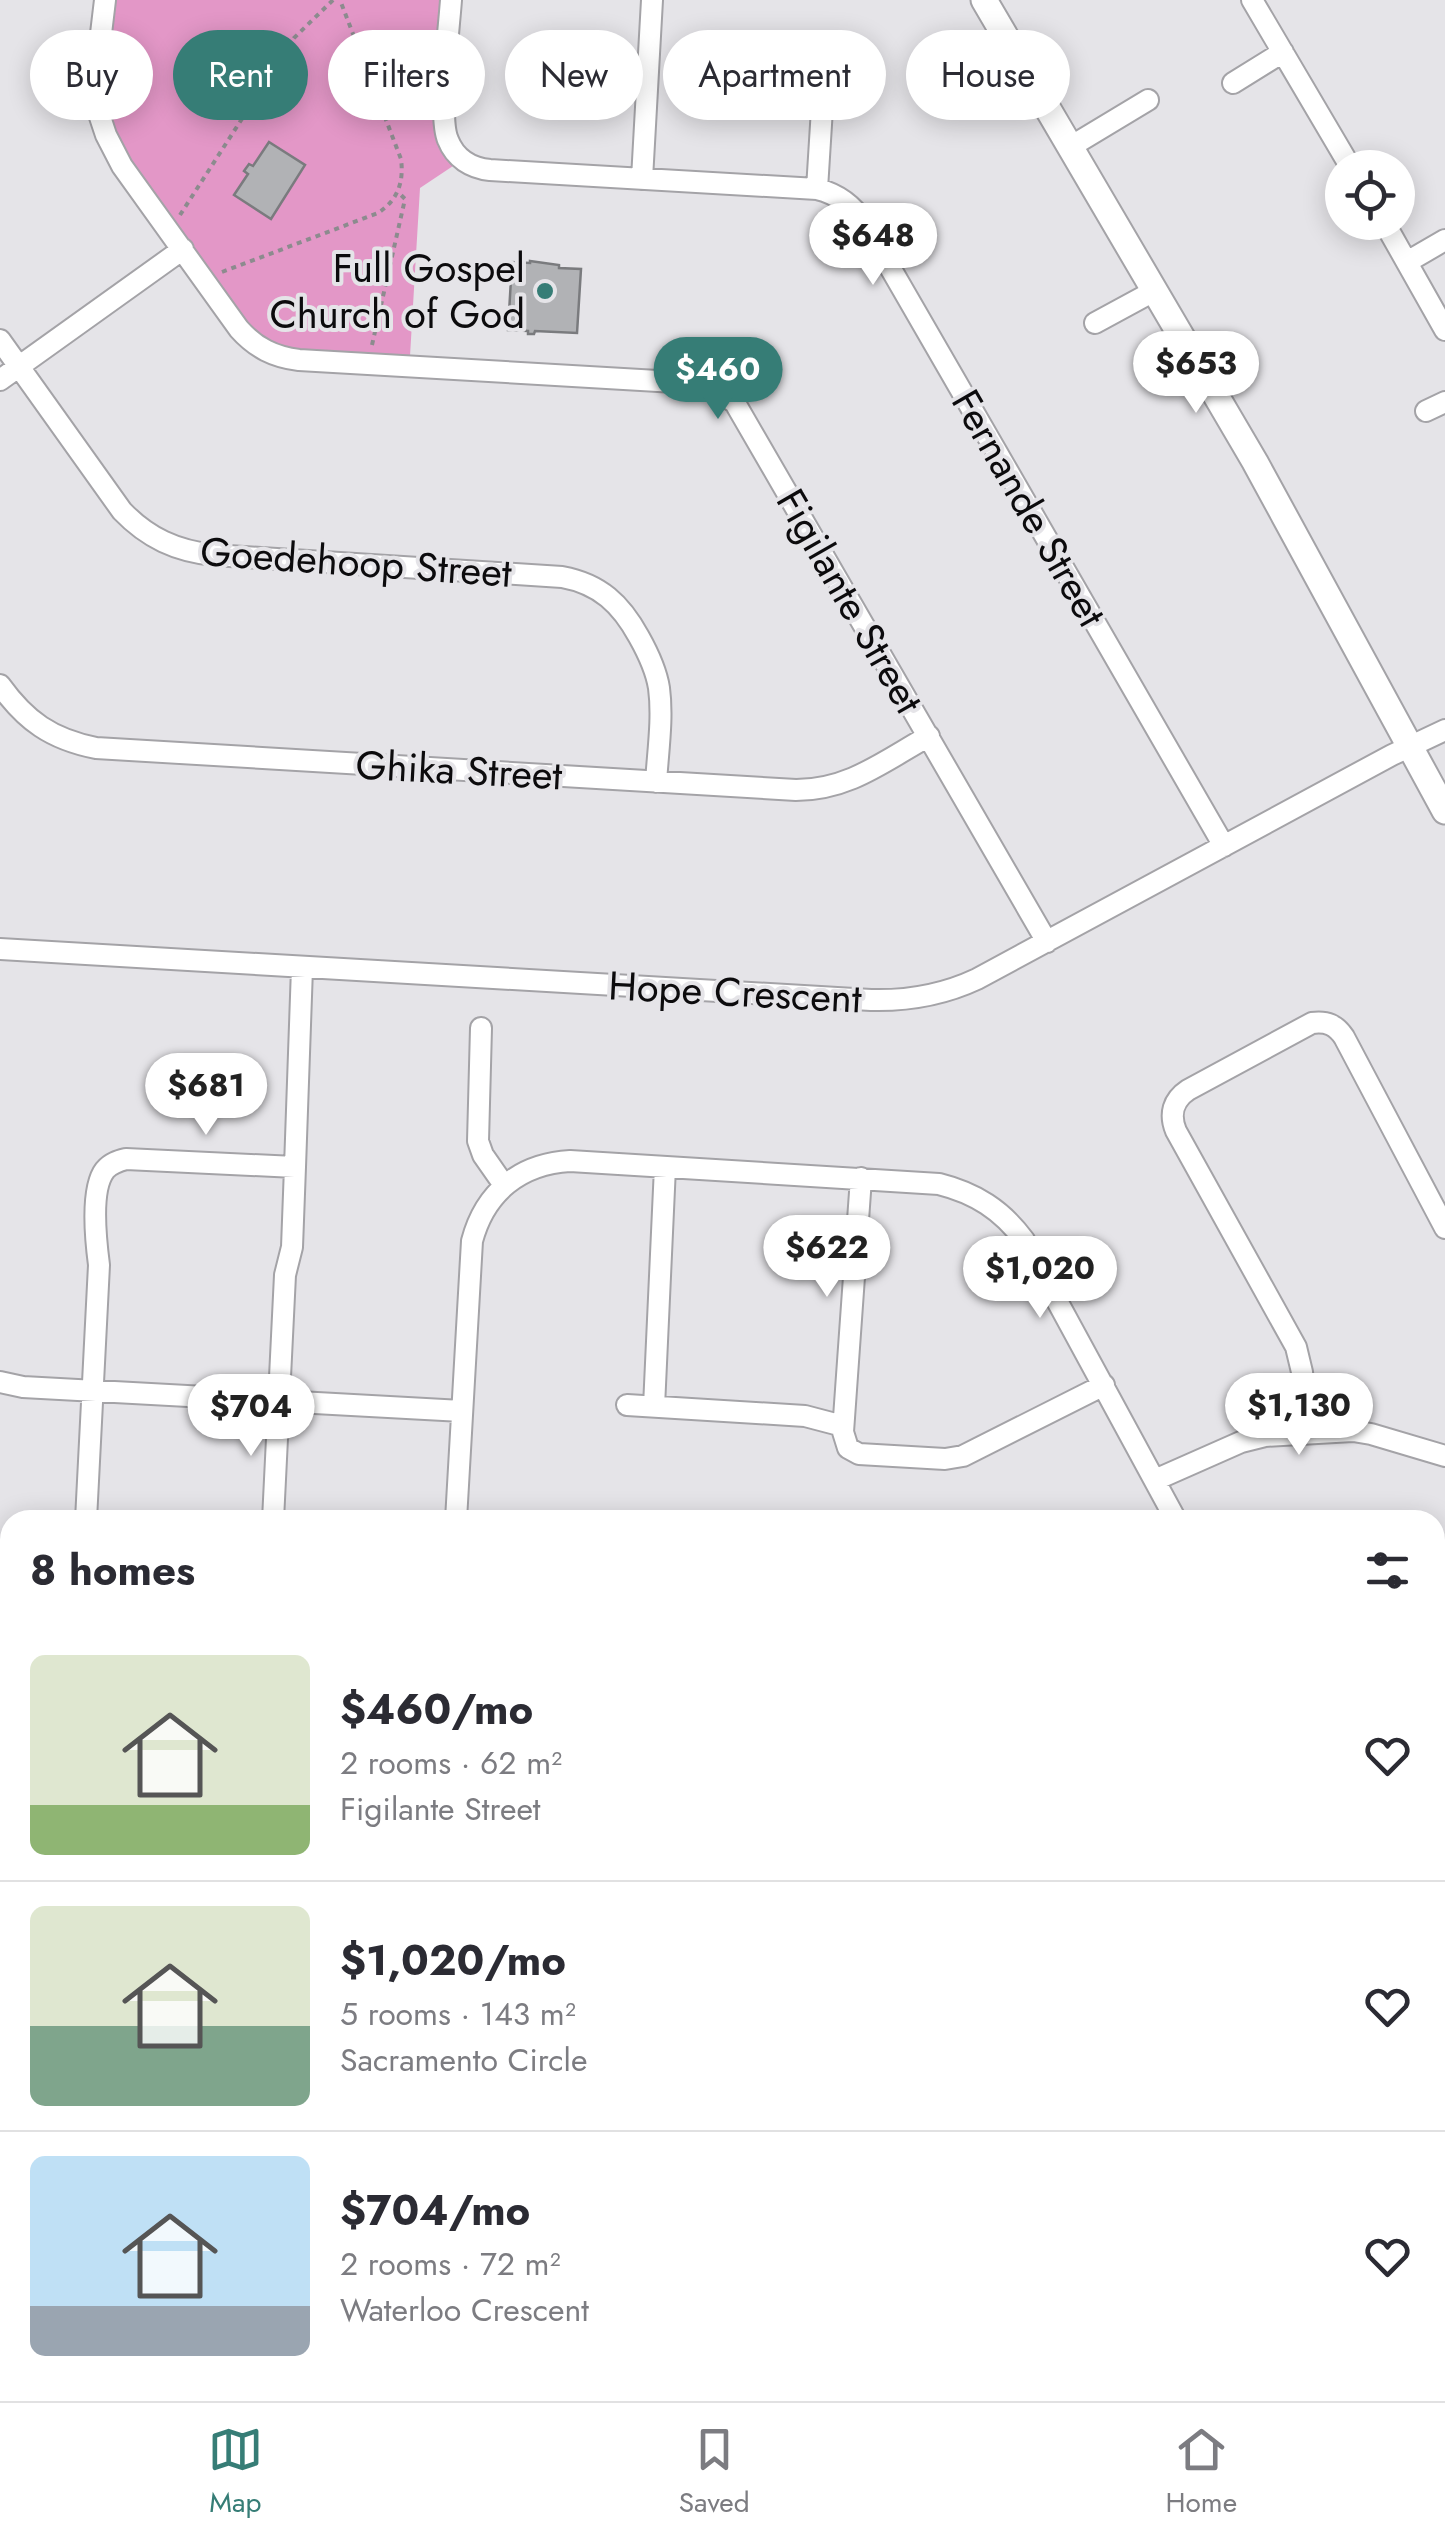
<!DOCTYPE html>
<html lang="en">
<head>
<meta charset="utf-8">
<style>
	body { margin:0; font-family:Jost,sans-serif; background:#f2f2f3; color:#2b2b33; height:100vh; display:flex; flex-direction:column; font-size:38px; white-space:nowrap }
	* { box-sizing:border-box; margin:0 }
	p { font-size:32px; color:#7c7c81 }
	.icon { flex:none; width:55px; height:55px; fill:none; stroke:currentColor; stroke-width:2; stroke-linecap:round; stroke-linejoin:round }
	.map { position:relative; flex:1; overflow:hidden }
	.sheet { position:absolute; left:0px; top:1510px; width:1445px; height:892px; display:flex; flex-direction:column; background:#fff; border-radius:30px 30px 0 0; box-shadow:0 5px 25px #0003 }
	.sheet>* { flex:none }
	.top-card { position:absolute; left:30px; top:30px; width:1385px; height:90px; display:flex; gap:20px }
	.fabs { position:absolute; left:1325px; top:150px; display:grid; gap:20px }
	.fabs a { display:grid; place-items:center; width:90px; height:90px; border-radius:50%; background:#fff; box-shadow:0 5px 25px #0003; font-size:50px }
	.price { position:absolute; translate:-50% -85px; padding:0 22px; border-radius:35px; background:#fff; color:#222; font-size:32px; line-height:65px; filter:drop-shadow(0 2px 5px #0008) }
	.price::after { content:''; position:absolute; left:50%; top:60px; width:30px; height:22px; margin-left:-15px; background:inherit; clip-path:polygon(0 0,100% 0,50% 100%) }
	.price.on { background:#367d76; color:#fff }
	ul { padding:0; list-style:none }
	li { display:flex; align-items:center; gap:30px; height:250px; padding:0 30px }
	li+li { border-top:2px solid #e1e1e2 }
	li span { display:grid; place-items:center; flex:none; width:280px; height:200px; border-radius:15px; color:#555 }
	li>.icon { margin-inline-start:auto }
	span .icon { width:120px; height:120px; fill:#fffc; stroke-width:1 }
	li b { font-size:42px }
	h2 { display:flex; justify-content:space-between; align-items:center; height:120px; padding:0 30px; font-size:42px }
	.pill { padding:0 35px; border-radius:45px; background:#fff; box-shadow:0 5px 25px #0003; font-size:35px; line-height:90px }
	.pill.on { background:#367d76; color:#fff }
	.dock { display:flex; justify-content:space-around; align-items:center; height:140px; border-top:2px solid #e1e1e2; background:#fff; font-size:28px; color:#7c7c81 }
	.dock a { display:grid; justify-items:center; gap:5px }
	.dock .on { color:#367d76 }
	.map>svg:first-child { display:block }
	.green { fill:#e397c7 }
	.building { fill:#b1b2b5; stroke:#7a7b7e; stroke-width:2.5 }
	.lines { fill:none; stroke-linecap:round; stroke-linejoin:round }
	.minor-casing { stroke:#a4a3a7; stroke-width:24 }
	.tertiary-casing { stroke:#a4a3a7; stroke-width:29 }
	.secondary-casing { stroke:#a4a3a7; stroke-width:31 }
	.path { stroke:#8c8b8e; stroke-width:4; stroke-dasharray:5 5; stroke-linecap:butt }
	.minor { stroke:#fff; stroke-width:20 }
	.tertiary { stroke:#fff; stroke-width:25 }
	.secondary { stroke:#e6d3ea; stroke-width:28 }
	.poi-dot { fill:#367d76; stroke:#e5e4e8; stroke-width:4 }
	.labels { text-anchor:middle; stroke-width:8; stroke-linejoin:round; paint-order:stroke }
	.poi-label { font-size:40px; fill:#0c0b0d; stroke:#e5e4e8; text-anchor:end }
	.street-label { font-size:40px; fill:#0c0b0d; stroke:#e5e4e8 }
</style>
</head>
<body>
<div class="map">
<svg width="1445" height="2401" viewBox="0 0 1445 2401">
	<rect width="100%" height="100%" fill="#e5e4e8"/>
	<!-- green -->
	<path class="green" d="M115,0H441L434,129L442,151L453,166L420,188L410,356L286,348L264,339L246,324L133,166L115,130L107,100L105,82Z
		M0,1847H10V2392L1388,2393L1384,2401H0Z
		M1435,2162L1445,2165L1436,2188L1445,2192L1441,2200L1445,2202V2251L1435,2276Z"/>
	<!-- building -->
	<path class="building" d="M269,142L305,165L271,219L234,195L248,174L244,171L249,164L253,166Z
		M530,261L559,265V268L581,269L577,333L535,331L534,334H528V331L508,330L512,262L530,263Z"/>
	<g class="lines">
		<defs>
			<path id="minor" d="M105,0L95,84L100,117L106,135L122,166L239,329C256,348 274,357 299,360L692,383L717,390L735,403L1047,942
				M451,0C449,29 438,118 448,140C455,158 471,168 490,170L817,189C838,194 853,205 865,224L1224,846
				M1252,0L1351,168
				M1233,83L1283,52
				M1070,147L1148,100
				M642,179L652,0
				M817,189L826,44
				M1384,222L1445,330
				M1407,262L1445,240
				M1095,323L1154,291
				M0,340L122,511C148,538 176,551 214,555L562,577C600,584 621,604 639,637C648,653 656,669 659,688C663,718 658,751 656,782
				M0,380L183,249
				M1426,411L1445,402
				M0,685C26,721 51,739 96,748L796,790C849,790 884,761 929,736
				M0,949L871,1000C909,1001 943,995 977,979L1392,755L1445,730
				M481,1028L478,1141L483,1155L504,1185
				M295,1167L302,968
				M861,1178L843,1432L848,1448L859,1454L945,1459L963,1456L1104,1385
				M0,1382L23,1387L462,1411
				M627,1405L805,1416L843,1426
				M654,1407L665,1167
				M1308,1433L1302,1372L1296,1347L1176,1131C1169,1114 1173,1100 1188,1090L1312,1023C1327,1021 1336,1025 1344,1037L1445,1228
				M1155,1480L1241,1442L1265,1436L1353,1431L1371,1434L1445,1456
				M86,1520L99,1265C96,1242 90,1189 105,1170C111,1163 118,1161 126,1159L295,1167L292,1247L285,1275L273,1520
				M456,1520L472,1241C485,1192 520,1164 570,1161L939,1184C975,1193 1002,1210 1024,1240L1176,1520
				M1435,1640L1445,1645
				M1439,1999L1445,1985"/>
			<path id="tertiary" d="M984,0L1255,462L1445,811
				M1435,2311L1445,2286
				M1398,2401L1402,2392"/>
			<path id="secondary" d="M0,1829H10
				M1435,2139L1445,2143"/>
		</defs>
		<!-- minor casing -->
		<use href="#minor" class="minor-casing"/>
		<!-- tertiary casing -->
		<use href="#tertiary" class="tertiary-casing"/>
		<!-- secondary casing -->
		<use href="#secondary" class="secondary-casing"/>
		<!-- path -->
		<path class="path" d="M180,215L294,38L333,0
			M222,272L378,213C398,200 404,182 401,159L340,0
			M372,345L405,199L398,192"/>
		<!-- minor -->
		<use href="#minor" class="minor"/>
		<!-- tertiary -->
		<use href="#tertiary" class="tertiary"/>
		<!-- secondary -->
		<use href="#secondary" class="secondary"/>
	</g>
	<!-- markers -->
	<circle class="poi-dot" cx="545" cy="291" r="10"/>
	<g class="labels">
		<!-- poi labels -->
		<g class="poi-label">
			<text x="525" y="282">Full Gospel<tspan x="525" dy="46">Church of God</tspan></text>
		</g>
		<!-- street labels -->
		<g class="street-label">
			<text transform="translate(1029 508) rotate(60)" y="14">Fernande Street</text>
			<text transform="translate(356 562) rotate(4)" y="14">Goedehoop Street</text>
			<text transform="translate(850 601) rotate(60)" y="14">Figilante Street</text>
			<text transform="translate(459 770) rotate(3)" y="14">Ghika Street</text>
			<text transform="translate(735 992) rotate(3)" y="14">Hope Crescent</text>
		</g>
	</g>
</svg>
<div class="fabs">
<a><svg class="icon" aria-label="locate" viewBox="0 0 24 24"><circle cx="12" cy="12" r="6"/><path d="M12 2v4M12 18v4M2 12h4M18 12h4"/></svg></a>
</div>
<b class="price" style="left:873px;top:288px">$648</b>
<b class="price" style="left:1196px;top:416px">$653</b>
<b class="price on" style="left:718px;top:422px">$460</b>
<b class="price" style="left:206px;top:1138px">$681</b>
<b class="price" style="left:827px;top:1300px">$622</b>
<b class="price" style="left:1040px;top:1321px">$1,020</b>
<b class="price" style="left:1299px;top:1458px">$1,130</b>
<b class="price" style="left:251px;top:1459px">$704</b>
<div class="top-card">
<a class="pill">Buy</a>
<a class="pill on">Rent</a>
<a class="pill">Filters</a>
<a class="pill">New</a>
<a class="pill">Apartment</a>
<a class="pill">House</a>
</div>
<section class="sheet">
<h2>8 homes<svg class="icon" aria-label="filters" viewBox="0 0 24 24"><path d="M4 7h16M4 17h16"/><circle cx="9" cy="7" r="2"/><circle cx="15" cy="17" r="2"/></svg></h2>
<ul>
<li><span style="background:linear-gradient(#dfe7d0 75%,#8fb573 0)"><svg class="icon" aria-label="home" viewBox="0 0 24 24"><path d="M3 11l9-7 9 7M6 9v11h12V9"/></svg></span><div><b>$460/mo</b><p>2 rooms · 62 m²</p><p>Figilante Street</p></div><svg class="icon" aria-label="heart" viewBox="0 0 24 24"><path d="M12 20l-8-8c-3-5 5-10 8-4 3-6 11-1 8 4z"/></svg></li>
<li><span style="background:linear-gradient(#dfe7d0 60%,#7fa58c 0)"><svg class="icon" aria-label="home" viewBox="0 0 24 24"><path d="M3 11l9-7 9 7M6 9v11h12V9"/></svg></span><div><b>$1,020/mo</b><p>5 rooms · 143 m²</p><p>Sacramento Circle</p></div><svg class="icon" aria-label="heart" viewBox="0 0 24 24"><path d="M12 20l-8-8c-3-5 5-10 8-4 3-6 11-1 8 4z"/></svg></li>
<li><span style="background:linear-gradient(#bfe0f5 75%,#9aa5b1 0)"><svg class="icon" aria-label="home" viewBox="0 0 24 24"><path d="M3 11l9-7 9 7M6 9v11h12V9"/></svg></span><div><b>$704/mo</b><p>2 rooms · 72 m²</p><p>Waterloo Crescent</p></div><svg class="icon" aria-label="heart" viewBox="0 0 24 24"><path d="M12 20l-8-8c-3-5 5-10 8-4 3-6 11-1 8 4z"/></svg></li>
</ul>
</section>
</div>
<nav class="dock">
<a class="on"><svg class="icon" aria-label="map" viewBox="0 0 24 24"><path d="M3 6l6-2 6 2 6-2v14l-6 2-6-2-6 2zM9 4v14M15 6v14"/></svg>Map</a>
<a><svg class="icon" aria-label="saved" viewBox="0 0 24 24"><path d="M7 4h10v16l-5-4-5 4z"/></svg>Saved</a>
<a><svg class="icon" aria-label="home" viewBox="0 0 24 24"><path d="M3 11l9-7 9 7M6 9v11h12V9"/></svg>Home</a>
</nav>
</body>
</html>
